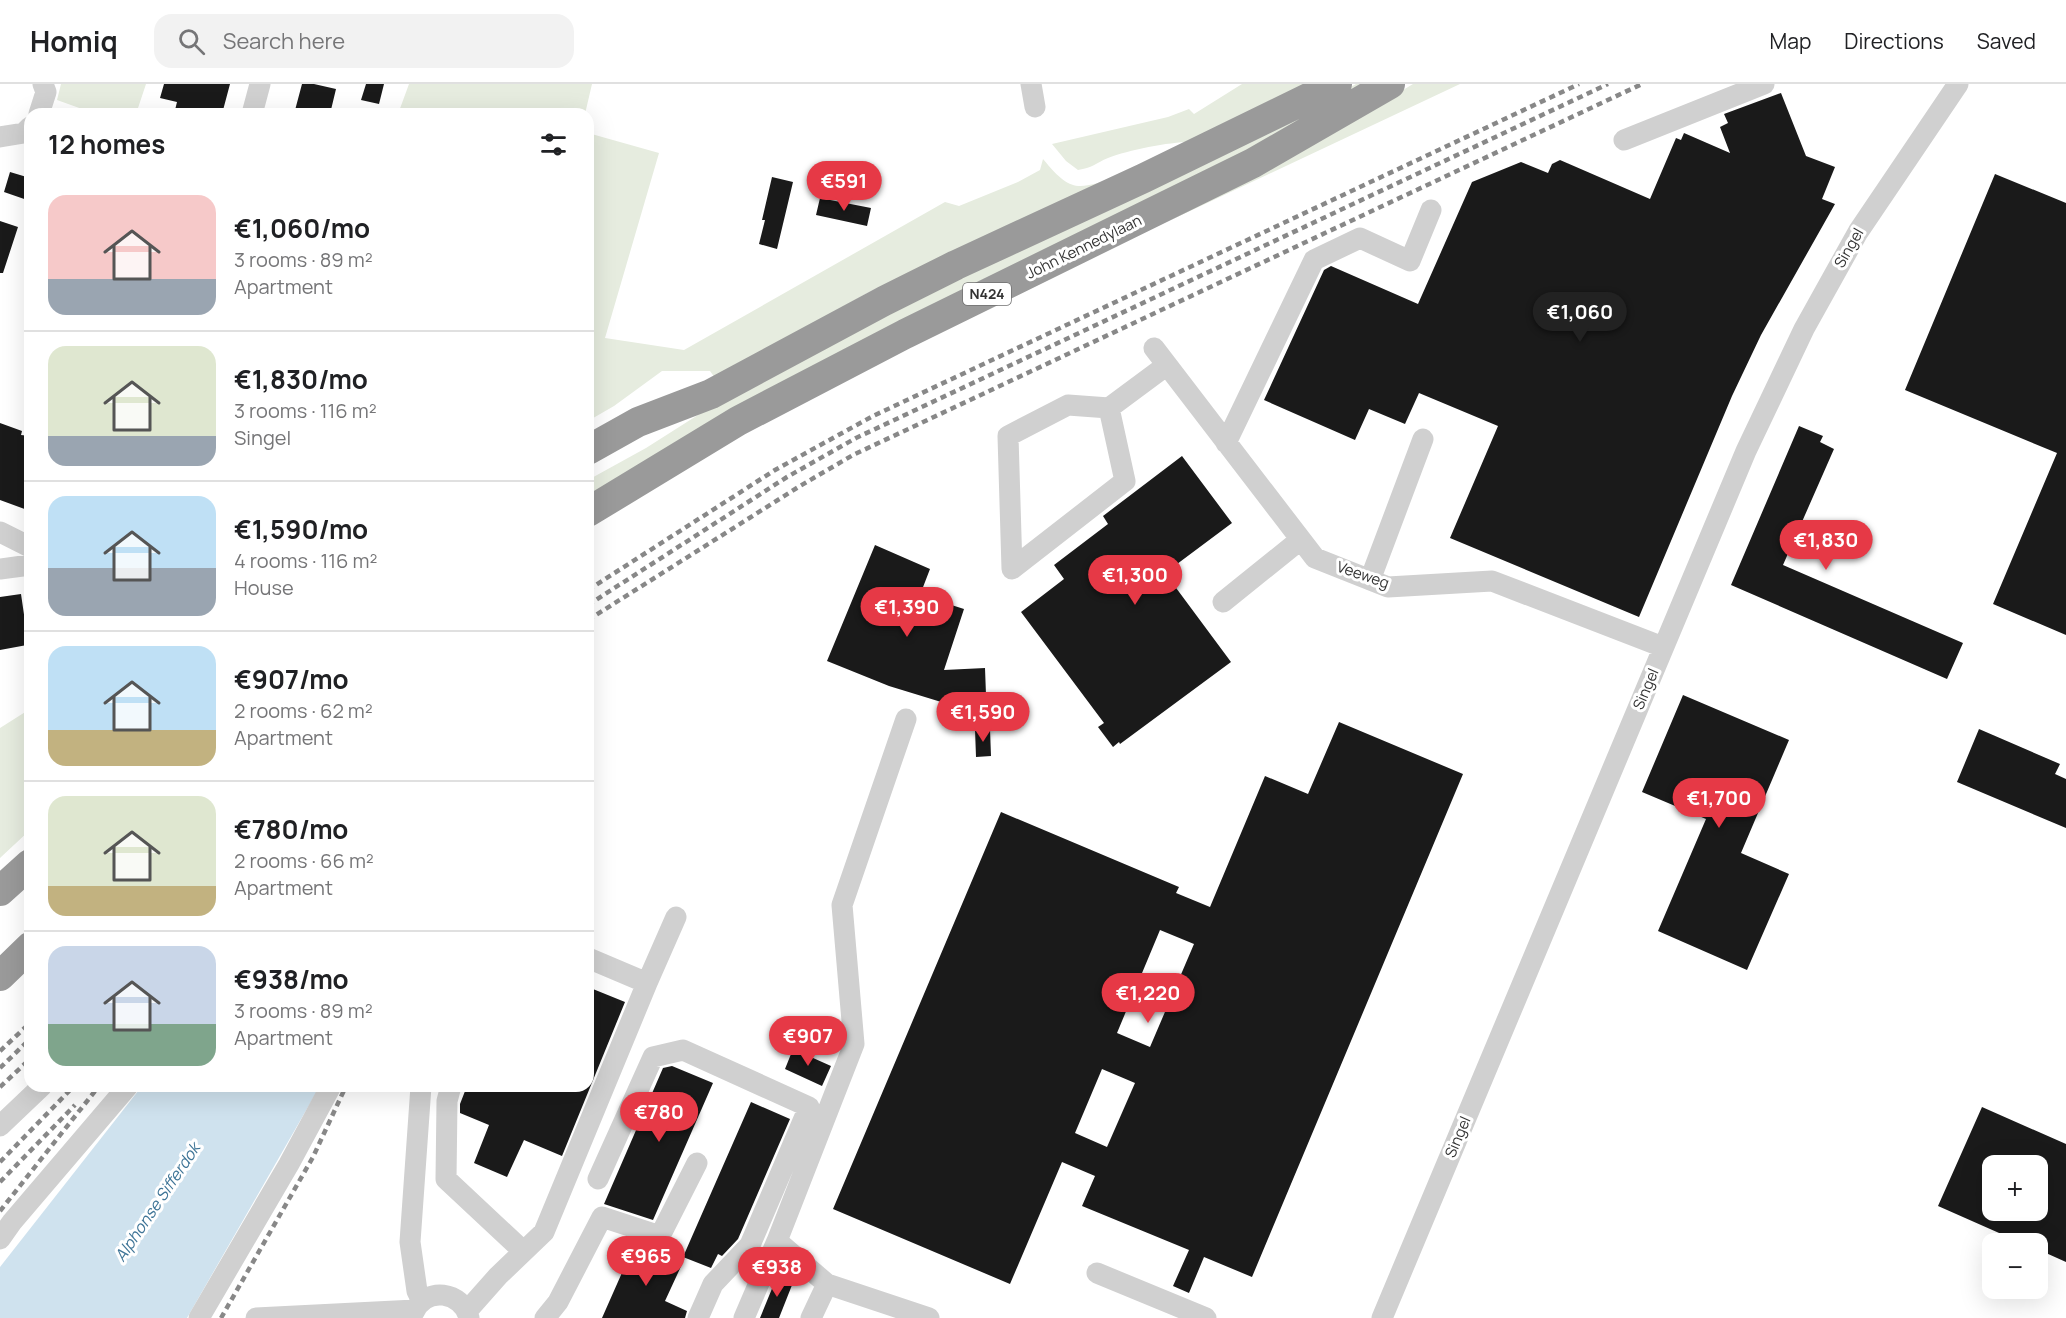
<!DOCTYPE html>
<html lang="en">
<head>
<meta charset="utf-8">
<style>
	body { margin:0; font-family:Manrope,sans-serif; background:#f2f2f2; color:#202124; height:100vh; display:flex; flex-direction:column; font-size:22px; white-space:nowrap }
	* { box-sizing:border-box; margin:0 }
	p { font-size:20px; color:#757577 }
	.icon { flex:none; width:33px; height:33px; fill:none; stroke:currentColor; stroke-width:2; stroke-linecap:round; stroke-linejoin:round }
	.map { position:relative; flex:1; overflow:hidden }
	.panel { position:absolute; left:24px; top:24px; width:570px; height:984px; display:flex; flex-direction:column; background:#fff; border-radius:18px; box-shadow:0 6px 24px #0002 }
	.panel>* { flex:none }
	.fabs { position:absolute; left:1982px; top:1071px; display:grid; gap:12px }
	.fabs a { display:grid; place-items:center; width:66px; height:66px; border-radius:12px; background:#fff; box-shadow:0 6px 24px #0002; font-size:30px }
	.price { position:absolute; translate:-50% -51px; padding:0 14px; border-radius:21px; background:#e63946; color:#fff; font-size:20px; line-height:39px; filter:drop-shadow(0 2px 3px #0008) }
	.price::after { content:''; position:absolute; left:50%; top:36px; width:18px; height:14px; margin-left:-9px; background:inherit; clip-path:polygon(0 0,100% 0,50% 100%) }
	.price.current { background:#222; color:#fff }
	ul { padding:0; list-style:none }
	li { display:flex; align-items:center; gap:18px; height:150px; padding:0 24px }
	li+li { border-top:2px solid #e0e0e0 }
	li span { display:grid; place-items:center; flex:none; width:168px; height:120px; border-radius:18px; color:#555 }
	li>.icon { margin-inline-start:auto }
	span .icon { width:72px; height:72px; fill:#fffc; stroke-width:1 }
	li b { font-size:26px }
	h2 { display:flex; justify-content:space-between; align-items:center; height:72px; padding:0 24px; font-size:26px }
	header { display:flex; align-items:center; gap:36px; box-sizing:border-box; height:84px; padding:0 30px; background:#fff; border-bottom:2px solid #e0e0e0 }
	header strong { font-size:28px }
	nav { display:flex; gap:33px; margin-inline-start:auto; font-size:21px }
	.search { width:420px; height:54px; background:#f2f2f2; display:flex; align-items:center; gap:15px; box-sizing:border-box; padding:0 21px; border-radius:18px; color:#757577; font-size:22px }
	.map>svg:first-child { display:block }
	.green { fill:#e6ecdf }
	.water { fill:#cfe2ee }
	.building { fill:#1a1a1a; fill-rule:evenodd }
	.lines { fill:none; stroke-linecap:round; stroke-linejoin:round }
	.minor { stroke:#d0d0d0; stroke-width:21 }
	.highway { stroke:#9a9a9a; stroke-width:30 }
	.rail { stroke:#888; stroke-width:4.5; stroke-dasharray:6 4.5; stroke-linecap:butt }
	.labels { text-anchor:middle; stroke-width:6; stroke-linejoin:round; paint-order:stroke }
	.shield { fill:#fff; stroke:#707070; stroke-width:1.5 }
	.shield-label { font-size:14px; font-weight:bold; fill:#333 }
	.street-label { font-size:15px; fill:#333; stroke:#fff }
	.water-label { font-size:16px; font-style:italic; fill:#3f7597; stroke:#fff }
</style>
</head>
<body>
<header>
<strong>Homiq</strong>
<div class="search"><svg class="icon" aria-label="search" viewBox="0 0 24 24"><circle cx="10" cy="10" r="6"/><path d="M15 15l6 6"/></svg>Search here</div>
<nav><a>Map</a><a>Directions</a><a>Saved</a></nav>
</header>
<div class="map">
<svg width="2066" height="1234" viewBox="0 0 2066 1234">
	<rect width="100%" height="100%" fill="#fff"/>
	<!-- green -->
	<path class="green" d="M61,0H146L136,30H96L57,16Z
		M409,0H592L585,30H398Z
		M1242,0H1312L1190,58C1169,58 1128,66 1108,74C1096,79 1092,84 1078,86L1066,77L1052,60L1168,33L1189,25L1194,30Z
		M1356,0H1376L588,418V396L646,364L709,324L894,226L1297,32Z
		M1413,0H1460L1171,136L1305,65Z
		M588,49L659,69L605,254L684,266L945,118L959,122L1018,98L1040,86L1043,75C1072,110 1077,105 1118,93L990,150L871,207L715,294L710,287H662L614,322L588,337Z
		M30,625V746L0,774V644Z"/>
	<!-- water -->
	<path class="water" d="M142,1002H320L187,1234H0V1183Z"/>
	<!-- building -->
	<path class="building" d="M164,0H230L222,30H174L177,18L160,14Z
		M302,0H314L336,5L330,30H294Z
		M366,0H384L379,20L361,16Z
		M1781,9L1806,72L1835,83L1822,115L1835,120L1761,251L1732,312L1639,533L1450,454L1498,342L1419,309L1405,340L1369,325L1355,356L1264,316L1324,186L1331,182L1418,220L1472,98L1521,78L1548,89L1552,80L1560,76L1650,115L1676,54L1681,56L1684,49L1730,69L1720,43L1728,39L1724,30Z
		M10,88L30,94V117L4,108Z
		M1995,90L2066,119V551L1993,520L2057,369L1905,306Z
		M772,93L793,98L777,165L759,160L765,136H762Z
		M820,114L871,124L867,142L816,131Z
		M0,137L18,143L3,189H0Z
		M0,339L22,347L21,351L30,352V427L0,416Z
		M1799,342L1823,352L1820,358L1834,365L1783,481L1963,559L1947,595L1731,501Z
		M1182,372L1232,439L1165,489L1231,578L1120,660L1119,658L1113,663L1098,643L1104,639L1021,528L1064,495L1054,481L1108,440L1103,432Z
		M875,461L930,485L920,511L964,525L944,586L985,584L987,638L952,640L951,621L889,602L827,577Z
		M21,510L27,551L25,552L27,561L0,566V513Z
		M1683,611L1789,656L1741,769L1789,790L1747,886L1658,847L1706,735L1642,708Z
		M1339,638L1463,690L1252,1193L1204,1173L1189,1209L1173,1202L1189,1166L1082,1122L1095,1092L1062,1078L1010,1200L833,1125L1001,728L1179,803L1176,809L1210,823L1265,692L1308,710ZM1160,846L1194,860L1150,963L1117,949ZM1102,985L1135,999L1107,1063L1075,1049Z
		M975,645H990L991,672L976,673Z
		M1979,645L2060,680L2055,690L2066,695V744L1957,698Z
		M588,903L625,918L562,1072L524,1056L507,1093L474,1079L489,1041L460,1029V1020L467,1002H588Z
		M793,965L831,982L822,1002L785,985Z
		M672,982L713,999L653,1136L604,1120L663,984Z
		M751,1018L790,1035L738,1155L722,1172L718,1170L711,1184L683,1173Z
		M1982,1023L2066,1060V1178L2037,1165V1160H2024L1938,1122ZM1992,1082H2037V1126H1992Z
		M636,1157L683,1178L665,1217L687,1227L685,1234H602Z
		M778,1190L794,1196L779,1234H760Z"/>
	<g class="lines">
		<!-- minor -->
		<path class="minor" d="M1031,0L1035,23
			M39,30L46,8L43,0
			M252,30L260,0
			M0,53L24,49L30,43
			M1624,56L1764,0
			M1154,264L1315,474L1388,503L1492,497L1663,563
			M1109,324L1068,321L1008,352L1012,485L1125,397L1109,324L1167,281
			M1226,359L1314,176L1360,154L1410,177L1431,126
			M0,448L30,463
			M0,485L30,481
			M1370,496L1423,355
			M1223,518L1300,456
			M588,874L647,899
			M421,1002L410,1158L417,1207L422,1217
			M451,1002L447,1017L446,1095L523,1167
			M0,1042L42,1002
			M598,1095L653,973L683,966L809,1023L750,1161L713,1200L698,1234
			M0,1155L12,1138L128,1002
			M1097,1189L1206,1234
			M827,1200L929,1234
			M467,1227L498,1192L544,1148L647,899L676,833
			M414,1228C426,1202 462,1207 469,1234
			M199,1234L289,1080L331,1002
			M256,1234L415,1226
			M545,1234L558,1218L602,1133L660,1152L697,1079
			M744,1234L777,1157
			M811,1234L827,1200L777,1157L854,960L842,821L906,635
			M1382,1234L1746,367L1804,245L1858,148L1958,0"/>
		<!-- highway -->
		<path class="highway" d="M588,366L638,338L711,310L884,217L956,181L1144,94L1337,0
			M588,428L738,337L905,250L1253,79L1390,0
			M0,807L30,780
			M0,892L30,863"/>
		<!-- rail -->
		<path class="rail" d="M588,506L775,386L873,332L1579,0
			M588,521L787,393L856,354L1608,0
			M588,536L800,402L853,371L1642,0
			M0,967L30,939
			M0,984L30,955
			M0,1003L30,975
			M0,1078L74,1002
			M0,1098L75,1021
			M0,1127L99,1002
			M221,1234L313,1073L346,1002"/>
	</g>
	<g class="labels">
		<!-- shield labels -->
		<rect class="shield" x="963" y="199" width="48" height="22" rx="4.5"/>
		<g class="shield-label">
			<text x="987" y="215">N424</text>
		</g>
		<!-- street labels -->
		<g class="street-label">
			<text transform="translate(1084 163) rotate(-26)" y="5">John Kennedylaan</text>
			<text transform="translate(1849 164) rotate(-60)" y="5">Singel</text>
			<text transform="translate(1363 491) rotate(19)" y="5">Veeweg</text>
			<text transform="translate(1646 605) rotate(-67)" y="5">Singel</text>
			<text transform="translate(1458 1053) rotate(-67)" y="5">Singel</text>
		</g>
		<!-- water labels -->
		<g class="water-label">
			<text transform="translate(157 1118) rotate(-56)" y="6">Alphonse Sifferdok</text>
		</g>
	</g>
</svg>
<div class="fabs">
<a>+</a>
<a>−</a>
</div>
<b class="price" style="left:844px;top:128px">€591</b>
<b class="price current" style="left:1580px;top:259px">€1,060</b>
<b class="price" style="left:1826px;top:487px">€1,830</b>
<b class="price" style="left:1135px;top:522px">€1,300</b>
<b class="price" style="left:907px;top:554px">€1,390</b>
<b class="price" style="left:983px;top:659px">€1,590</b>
<b class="price" style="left:1719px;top:745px">€1,700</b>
<b class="price" style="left:1148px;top:940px">€1,220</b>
<b class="price" style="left:808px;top:983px">€907</b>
<b class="price" style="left:659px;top:1059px">€780</b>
<b class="price" style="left:646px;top:1203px">€965</b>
<b class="price" style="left:777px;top:1214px">€938</b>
<section class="panel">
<h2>12 homes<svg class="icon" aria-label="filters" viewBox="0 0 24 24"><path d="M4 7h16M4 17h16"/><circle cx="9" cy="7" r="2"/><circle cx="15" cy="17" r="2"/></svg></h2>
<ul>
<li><span style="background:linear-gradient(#f6c9c9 70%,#9aa5b1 0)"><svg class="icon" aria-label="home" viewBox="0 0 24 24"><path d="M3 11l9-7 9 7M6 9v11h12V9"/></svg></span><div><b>€1,060/mo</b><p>3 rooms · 89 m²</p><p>Apartment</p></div></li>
<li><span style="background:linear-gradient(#dfe7d0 75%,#9aa5b1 0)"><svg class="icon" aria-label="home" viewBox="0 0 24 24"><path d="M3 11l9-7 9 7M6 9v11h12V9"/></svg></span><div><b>€1,830/mo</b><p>3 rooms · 116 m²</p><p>Singel</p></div></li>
<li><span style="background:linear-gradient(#bfe0f5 60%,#9aa5b1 0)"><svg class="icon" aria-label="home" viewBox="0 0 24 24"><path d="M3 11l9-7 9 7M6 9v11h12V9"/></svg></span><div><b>€1,590/mo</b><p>4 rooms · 116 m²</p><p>House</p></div></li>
<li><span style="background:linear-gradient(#bfe0f5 70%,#c2b280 0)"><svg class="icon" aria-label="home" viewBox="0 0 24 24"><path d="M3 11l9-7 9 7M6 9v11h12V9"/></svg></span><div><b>€907/mo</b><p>2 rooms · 62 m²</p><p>Apartment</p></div></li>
<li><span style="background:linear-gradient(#dfe7d0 75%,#c2b280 0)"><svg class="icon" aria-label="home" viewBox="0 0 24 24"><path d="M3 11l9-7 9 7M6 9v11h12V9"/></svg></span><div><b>€780/mo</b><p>2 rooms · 66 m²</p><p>Apartment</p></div></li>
<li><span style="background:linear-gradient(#c9d6e8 65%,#7fa58c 0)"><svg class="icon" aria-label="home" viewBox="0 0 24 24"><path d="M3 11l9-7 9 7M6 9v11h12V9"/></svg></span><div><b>€938/mo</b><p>3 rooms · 89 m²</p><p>Apartment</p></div></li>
</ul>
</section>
</div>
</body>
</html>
